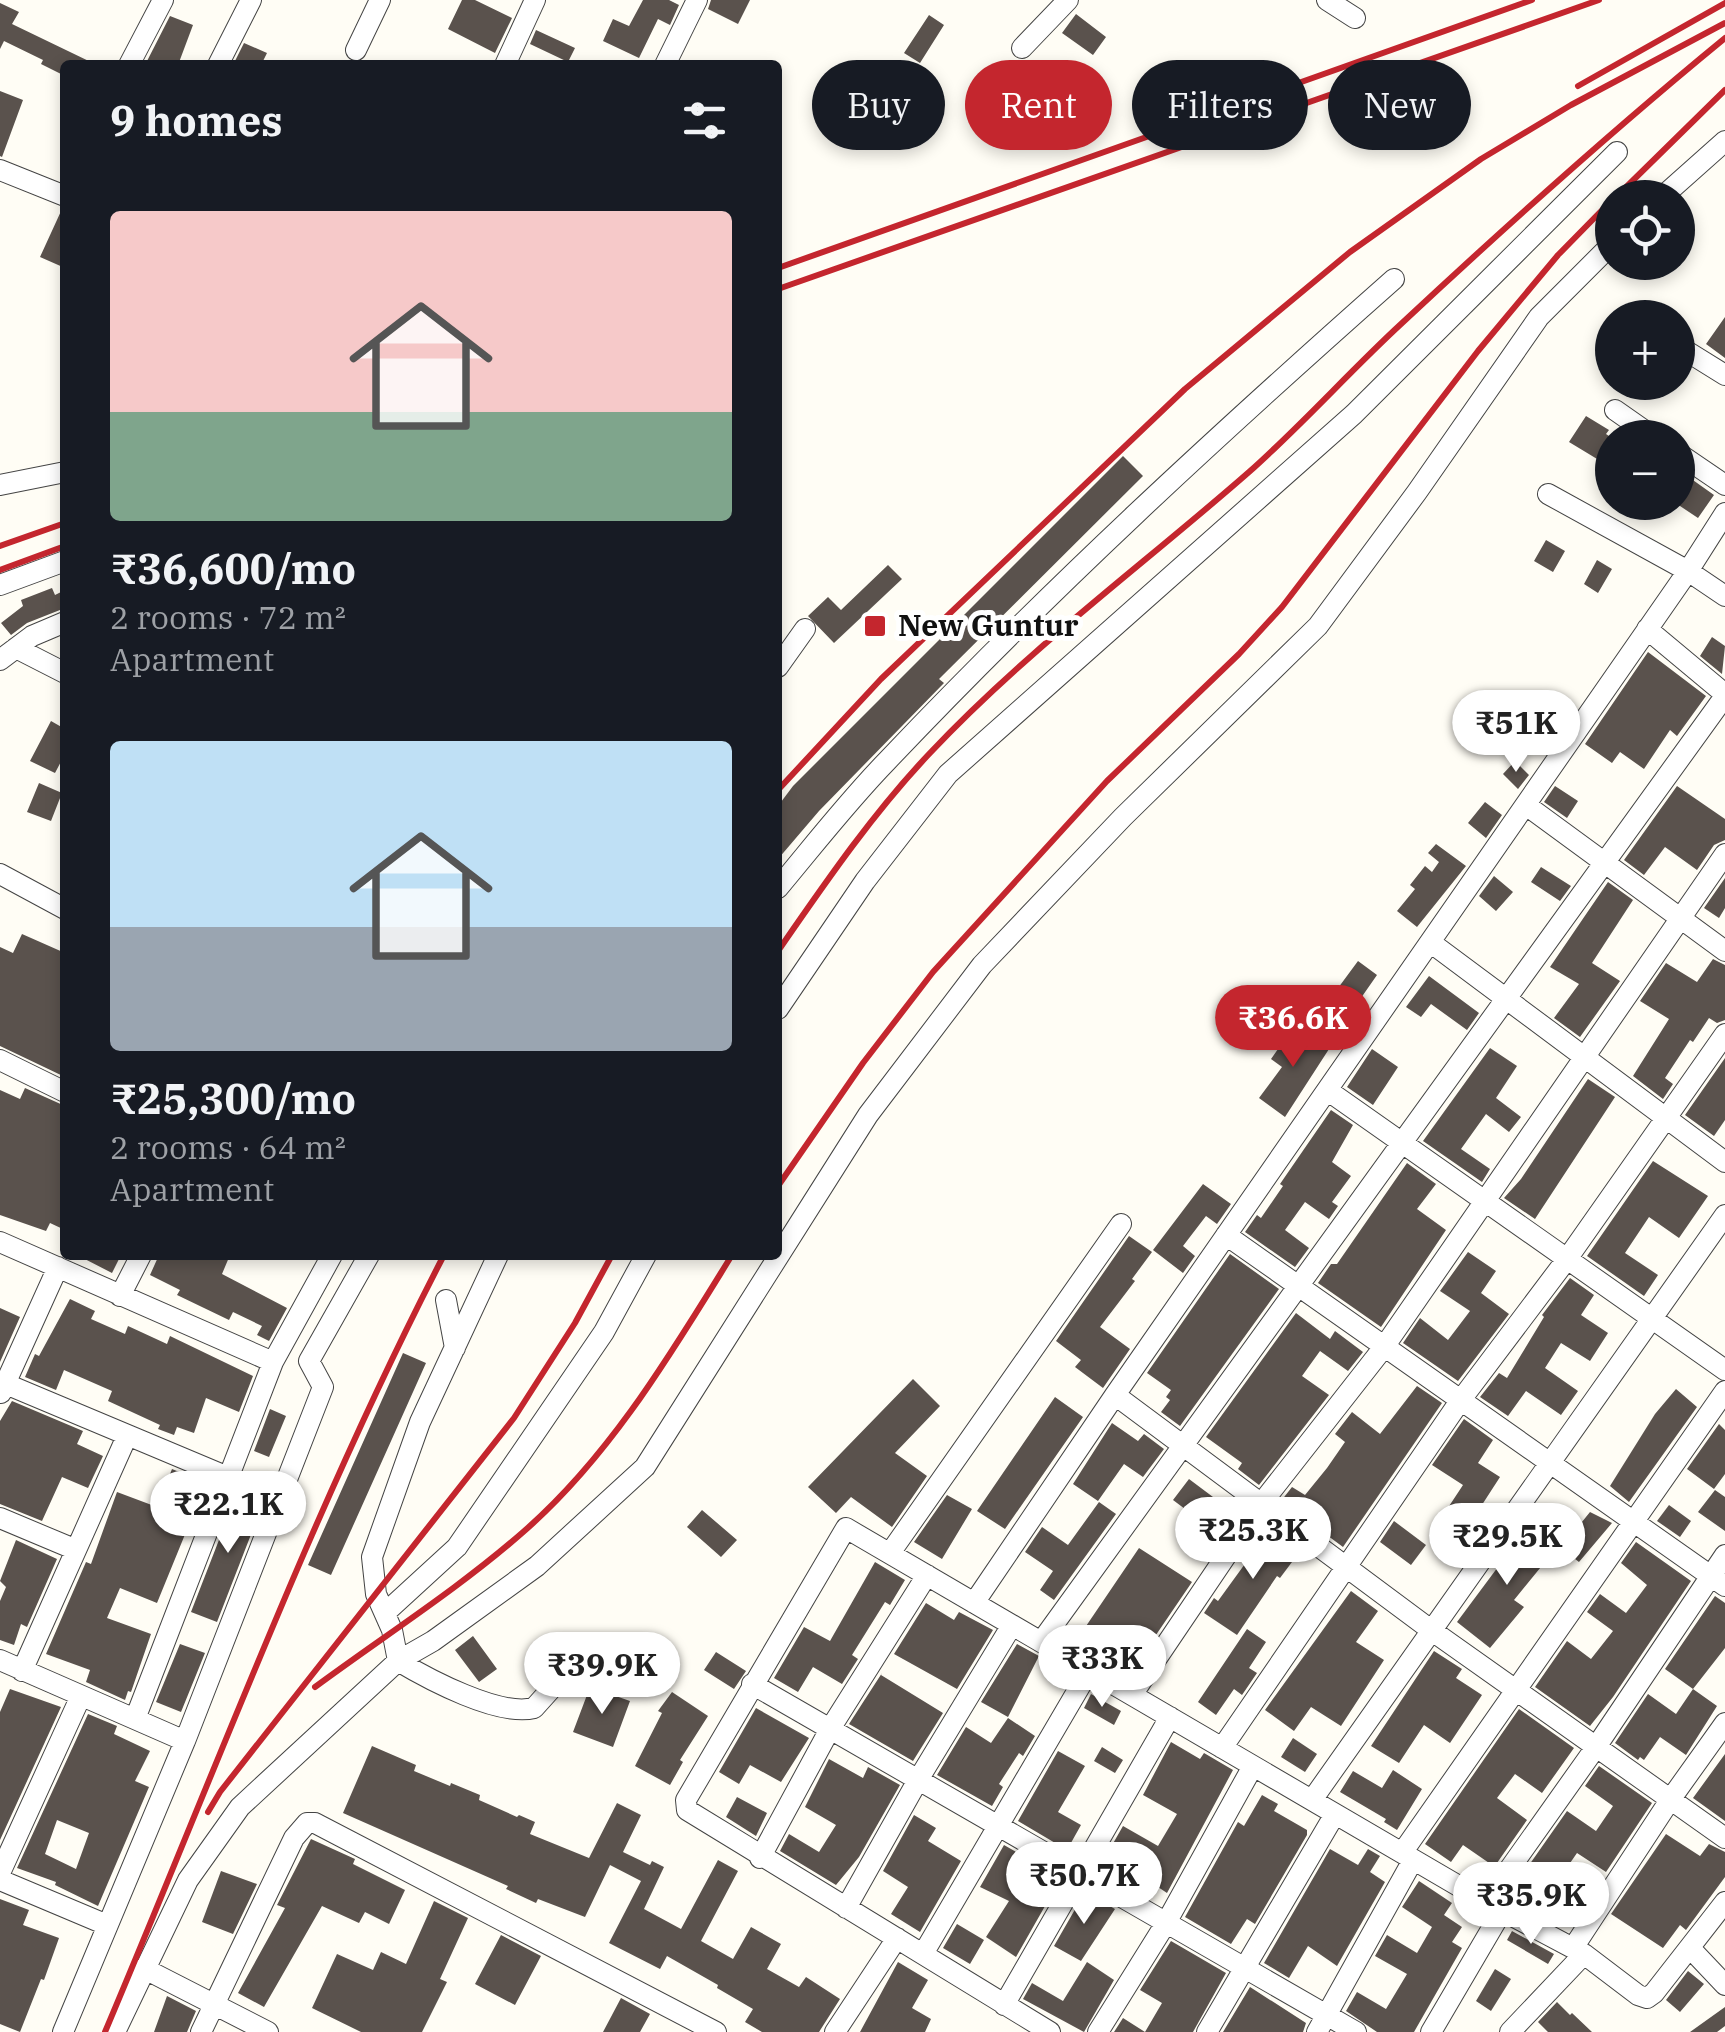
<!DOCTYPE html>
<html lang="en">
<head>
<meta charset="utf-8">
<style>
	body { margin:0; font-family:"IBM Plex Serif",serif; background:#242831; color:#f1f3f6; height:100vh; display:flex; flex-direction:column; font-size:38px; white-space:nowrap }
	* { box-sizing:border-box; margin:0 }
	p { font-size:32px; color:#9ea1a6 }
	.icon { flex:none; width:55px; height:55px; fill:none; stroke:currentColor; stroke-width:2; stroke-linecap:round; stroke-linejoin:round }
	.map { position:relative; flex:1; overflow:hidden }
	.panel { position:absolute; left:60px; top:60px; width:722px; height:1200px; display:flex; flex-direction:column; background:#171b24; border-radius:10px; box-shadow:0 5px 15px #0003 }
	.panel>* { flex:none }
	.banner { position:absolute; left:812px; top:60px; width:762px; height:90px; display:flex; gap:20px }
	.controls { position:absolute; left:1595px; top:180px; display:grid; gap:20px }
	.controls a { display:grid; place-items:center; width:100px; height:100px; border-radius:50%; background:#171b24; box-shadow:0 5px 15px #0003; font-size:50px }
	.price { position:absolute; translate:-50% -85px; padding:0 22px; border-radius:35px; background:#fff; color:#222; font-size:32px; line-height:65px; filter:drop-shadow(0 2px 5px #0008) }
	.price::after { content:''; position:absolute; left:50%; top:60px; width:30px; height:22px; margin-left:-15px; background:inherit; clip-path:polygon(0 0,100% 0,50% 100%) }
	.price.on { background:#c4262e; color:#fff }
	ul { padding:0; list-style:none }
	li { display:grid; align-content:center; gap:20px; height:530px; padding:0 50px }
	li span { display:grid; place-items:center; height:310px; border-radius:10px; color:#555 }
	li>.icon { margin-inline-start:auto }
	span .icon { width:180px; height:180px; fill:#fffc; stroke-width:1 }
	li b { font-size:42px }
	h2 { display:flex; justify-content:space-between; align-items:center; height:120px; padding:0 50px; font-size:42px }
	.pill { padding:0 35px; border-radius:45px; background:#171b24; box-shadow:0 5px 15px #0003; font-size:35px; line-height:90px }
	.pill.on { background:#c4262e; color:#fff }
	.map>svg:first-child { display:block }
	.building { fill:#5a524d; fill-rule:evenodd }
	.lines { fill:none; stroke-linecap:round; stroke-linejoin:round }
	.minor-casing { stroke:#444; stroke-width:22 }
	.minor { stroke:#fff; stroke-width:20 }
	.rail { stroke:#c4262e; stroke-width:6 }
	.poi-dot { fill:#c4262e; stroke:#fff; stroke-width:4 }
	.labels { text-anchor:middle; stroke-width:10; stroke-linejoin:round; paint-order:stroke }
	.poi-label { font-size:30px; font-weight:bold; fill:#111; stroke:#fff; text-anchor:start }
</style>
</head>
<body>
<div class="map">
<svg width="1725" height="2032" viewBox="0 0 1725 2032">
	<rect width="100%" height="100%" fill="#fffdf5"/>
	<!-- building -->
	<path class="building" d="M462,0H475L512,18L495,53L448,29Z
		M643,0H669L679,5L670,25L658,19L639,58L603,41L613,19L629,26Z
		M711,0H750L738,24L708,9Z
		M0,3L19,12L12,24L97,65H65V76L41,64L43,60L4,41L0,49Z
		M1076,14L1106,37L1093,55L1062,33Z
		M929,15L944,25L920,63L904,53Z
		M170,16L193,25L178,65H145Z
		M536,30L575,48L568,62L530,44Z
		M244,43L267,53L261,65H233Z
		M0,91L23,100L2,157L0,156Z
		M62,209L65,210V268L40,257Z
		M1725,317V358L1706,344Z
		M1586,416L1609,430L1606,434L1612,438V468L1569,442Z
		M1123,456L1143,476L939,679L944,683L819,811L778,859V806L793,786Z
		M1690,478L1714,495L1698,518L1674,502H1678V496Z
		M1546,540L1565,551L1553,572L1534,561Z
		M1597,560L1612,569L1598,593L1584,584Z
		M888,565L902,579L834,643L808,616L828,597L841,610Z
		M52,588L55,595L65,590V608L27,623L11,635L1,623L23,606L21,600Z
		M1712,637L1725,646L1722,674L1700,656Z
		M1648,652L1706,696L1677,736L1670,730L1644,769L1620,752L1612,763L1585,744Z
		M51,721L65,729V754L55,773L30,761Z
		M1515,761L1529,775L1518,789L1503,774Z
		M39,783L62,793L51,821L27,812Z
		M1555,786L1578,801L1567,818L1544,802Z
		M1677,786L1725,819V840L1714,845L1697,870L1665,847L1644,875L1624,860Z
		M1485,802L1502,815L1486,838L1468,823Z
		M1436,844L1466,866L1417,927L1397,911L1415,889L1410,885L1425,866L1432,872L1439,862L1428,853Z
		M1541,867L1571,886L1560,901L1531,882Z
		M1494,876L1513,892L1496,911L1479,896Z
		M1725,878V908L1719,918L1704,908Z
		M1608,882L1633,900L1592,963L1620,981L1580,1037L1554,1018L1579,984L1550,967Z
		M22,934L65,953V1077L0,1046V947L13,953Z
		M1713,959L1725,965V1020L1717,1023L1709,1018L1693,1042L1690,1040L1665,1078L1673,1084L1663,1099L1633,1076L1669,1019L1640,1001L1666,963L1697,982Z
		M1358,961L1377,975L1347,1018L1327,1003Z
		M1429,976L1479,1013L1467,1030L1431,1004L1421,1017L1406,1007Z
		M1295,1025L1329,1049L1285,1117L1259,1098L1282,1067L1271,1059Z
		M1490,1048L1517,1066L1496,1098L1521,1117L1509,1132L1486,1114L1461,1149L1490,1169L1482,1182L1423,1141Z
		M1372,1049L1398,1067L1373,1105L1347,1087Z
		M1725,1058V1120L1714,1136L1685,1115Z
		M1588,1079L1615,1097L1535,1219L1504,1198L1521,1179Z
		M25,1088L65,1106V1230L50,1223L46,1231L0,1215V1090L20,1099Z
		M1331,1110L1353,1125L1332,1162L1351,1176L1332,1202L1338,1206L1329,1219L1305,1202L1285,1230L1309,1248L1295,1267L1245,1232L1257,1215L1261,1218L1283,1186L1280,1184Z
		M1653,1161L1708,1196L1679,1238L1649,1217L1625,1253L1658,1275L1644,1296L1587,1256Z
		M1407,1163L1436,1184L1417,1209L1446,1230L1381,1327L1318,1283L1331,1264H1337Z
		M1203,1184L1231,1204L1217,1224L1206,1216L1183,1246L1195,1256L1183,1273L1153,1250Z
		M1129,1236L1152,1252L1132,1279L1135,1281L1100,1327L1130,1349L1103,1388L1075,1367L1081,1360L1056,1341Z
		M1468,1252L1496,1271L1481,1293L1509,1314L1458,1381L1403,1343L1420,1318L1448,1340L1467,1315L1470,1311L1440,1291Z
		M1230,1254L1279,1289L1180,1426L1161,1412L1170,1400L1166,1397L1171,1390L1147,1373Z
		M77,1255H121L112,1273Z
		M159,1255H230L222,1274L287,1308L269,1341L257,1335L262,1326L233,1312L229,1320L177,1295L180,1290L150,1275Z
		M1570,1278L1594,1295L1581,1315L1608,1333L1590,1361L1561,1343L1545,1368L1578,1391L1561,1415L1526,1391L1508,1416L1480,1397L1499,1373L1507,1378L1544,1317L1542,1315Z
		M70,1299L95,1311L91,1319L125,1334L128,1326L167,1344L170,1336L253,1376L239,1412L206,1398L194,1433L177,1427L174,1435L158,1429L160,1425L108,1401L112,1391L64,1370L56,1390L25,1377L35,1354L39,1356Z
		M0,1308L20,1317L0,1362Z
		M1296,1313L1330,1339L1335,1331L1363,1352L1348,1371L1320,1351L1302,1376L1329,1395L1259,1485L1238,1469L1242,1463L1206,1437Z
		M403,1353L426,1363L331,1575L308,1565Z
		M913,1379L940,1406L895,1453L927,1476L892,1527L851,1497L836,1513L808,1487Z
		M1417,1386L1442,1403L1343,1547L1281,1501L1292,1487L1305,1495L1327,1468L1345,1442L1335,1434L1352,1412L1380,1434Z
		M1676,1389L1697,1407L1629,1502L1610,1486L1655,1414Z
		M1055,1397L1083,1417L1005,1529L977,1511Z
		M12,1401L83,1431L77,1444L103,1456L88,1488L62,1477L42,1521L0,1504V1421Z
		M270,1409L286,1416L269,1457L254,1451Z
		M1464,1419L1493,1440L1478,1463L1500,1477L1478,1511L1482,1514L1457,1553L1430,1535L1463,1485L1432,1465Z
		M1112,1423L1138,1441L1144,1434L1164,1449L1143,1477L1124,1464L1098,1501L1073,1484Z
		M1719,1424L1725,1430V1474L1714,1489L1687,1469Z
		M172,1469L206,1483L157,1603L120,1588L107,1618L151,1634L131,1692L128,1691L125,1700L86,1682L90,1670L46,1654L86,1562L91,1564L117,1492L157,1507Z
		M1189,1479L1217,1500L1201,1521L1173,1500Z
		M1715,1490L1725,1497V1531L1698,1512Z
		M238,1491L264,1501L217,1622L191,1612Z
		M947,1495L972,1509L942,1559L914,1542Z
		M1099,1502L1116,1514L1054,1600L1040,1590L1053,1571L1025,1552L1042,1527L1068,1545Z
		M1669,1505L1691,1521L1680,1537L1657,1521Z
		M702,1510L737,1540L721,1557L687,1527Z
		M1590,1512L1612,1523L1579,1562L1561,1548Z
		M1394,1521L1426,1545L1411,1565L1380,1542Z
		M1530,1524L1558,1546L1514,1600L1524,1607L1490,1648L1457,1622Z
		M1271,1528L1301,1550L1280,1578L1277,1576L1237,1635L1204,1613L1214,1598L1218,1601Z
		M16,1540L57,1559L27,1627L21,1624L14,1645L0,1640V1601L6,1587L0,1581Z
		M1636,1542L1691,1581L1613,1697L1590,1726L1535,1687L1567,1641L1591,1659L1613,1631L1587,1612L1600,1594L1626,1613L1647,1585L1621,1563Z
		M1139,1548L1192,1582L1143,1654L1114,1634L1102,1651L1080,1635Z
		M875,1562L905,1580L890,1605L885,1602L852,1655L858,1659L842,1684L813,1667L798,1692L774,1678L804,1627L830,1641Z
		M1351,1591L1378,1611L1356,1642L1384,1660L1341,1726L1311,1707L1294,1731L1265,1710Z
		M1715,1596L1725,1603V1648L1693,1689L1665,1669Z
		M926,1603L954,1620L959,1612L993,1630L957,1689L894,1654Z
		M1247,1629L1266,1642L1249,1668L1257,1673L1242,1695L1234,1689L1216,1715L1198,1702Z
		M473,1636L497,1669L479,1682L455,1650Z
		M180,1644L205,1653L181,1712L156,1702Z
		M1017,1644L1039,1656L1008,1717L981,1702Z
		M1434,1651L1462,1669L1456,1678L1482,1695L1450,1743L1424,1725L1399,1763L1371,1746Z
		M716,1652L746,1671L734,1689L704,1670Z
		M882,1673L881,1675L943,1713L913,1761L849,1724Z
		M590,1687L630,1701L613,1747L573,1732Z
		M10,1689L61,1707L0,1840V1712Z
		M1693,1689L1717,1706L1686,1755L1660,1737L1644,1760L1640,1757L1638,1760L1615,1743L1648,1694L1676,1714Z
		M672,1692L708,1716L680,1760L683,1762L670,1785L635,1766L662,1713L658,1711Z
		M1091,1694L1121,1711L1114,1725L1084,1708Z
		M756,1708L809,1738L781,1782L750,1765L739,1784L719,1772Z
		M1519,1709L1574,1748L1542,1793L1515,1774L1497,1798L1527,1820L1497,1863L1492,1865L1463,1845L1451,1862L1425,1844Z
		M88,1714L117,1726L114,1734L150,1751L135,1781L149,1787L98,1906L55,1885L56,1882L17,1868ZM57,1820L89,1833L76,1869L45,1854Z
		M1008,1718L1035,1736L1023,1756L1019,1753L999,1784L1003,1787L992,1806L937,1775L966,1727L991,1743Z
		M1293,1738L1317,1754L1305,1772L1281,1757Z
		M1171,1742L1200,1759L1204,1753L1233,1770L1167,1893L1158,1887L1151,1898L1099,1868L1123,1826L1158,1846L1177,1814L1143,1795Z
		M372,1746L416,1765L414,1771L450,1786L451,1783L480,1795L479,1800L517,1817L519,1815L535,1822L530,1834L589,1858L617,1803L641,1815L623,1852L650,1865L652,1861L664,1867L644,1909L681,1929L718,1860L738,1871L701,1941L733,1959L751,1927L781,1944L767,1969L799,1987L806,1977L840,1999L819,2032H762L745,2022L753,2009L717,1988L718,1985L667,1956L660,1969L609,1943L641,1881L610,1865L585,1917L538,1899L536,1903L506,1889L508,1886L343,1813Z
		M1102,1747L1123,1760L1115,1773L1094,1761Z
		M1058,1751L1085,1766L1058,1812L1081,1825L1067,1850L1018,1821Z
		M1725,1754V1821L1693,1798Z
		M829,1759L863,1778L868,1767L900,1785L859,1857L836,1885L780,1851L789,1834L819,1852L836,1825L805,1807Z
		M1599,1766L1652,1803L1606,1872L1577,1853L1559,1879L1589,1899L1573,1924L1546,1906L1551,1899L1520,1878L1567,1811L1596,1831L1613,1806L1585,1786Z
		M1393,1770L1422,1789L1397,1830L1384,1822L1386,1819L1340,1792L1353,1771L1382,1788Z
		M1262,1795L1278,1804L1274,1811L1307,1830V1835L1255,1924L1247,1919L1231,1944L1185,1917L1238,1822L1244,1826Z
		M737,1797L767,1813L756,1836L726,1817Z
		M914,1815L936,1828L928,1841L961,1861L920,1932L891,1914L908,1887L883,1871Z
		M1666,1834L1700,1856L1709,1844L1725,1852V1877L1686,1930L1680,1925L1663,1948L1611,1914Z
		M311,1839L355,1859L353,1864L405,1890L389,1924L365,1912L359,1923L322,1906L264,2007L238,1993L285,1908L277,1905Z
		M1004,1845L1061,1878L1016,1957L986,1937L1009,1901L980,1887Z
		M1330,1849L1358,1865L1368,1849L1380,1856L1370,1872L1385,1882L1337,1966L1308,1946L1289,1978L1264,1963Z
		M221,1871L257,1884L233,1934L202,1922Z
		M1419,1881L1452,1903L1444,1915L1462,1927L1452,1942L1462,1948L1414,2032H1377L1346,2011L1357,1992L1386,2009L1407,1974L1375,1956L1387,1935L1417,1953L1432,1927L1402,1907Z
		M1085,1892L1115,1909L1081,1961L1054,1946Z
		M0,1899L29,1910L23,1925L59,1938L44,1980L41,1979L20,2032L0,2024Z
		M434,1901L468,1918L440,1979L447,1982L422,2032H361L312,2008L337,1954L373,1970L381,1952L406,1964Z
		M957,1924L984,1940L970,1964L943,1948Z
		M1512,1931L1554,1954L1548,1964L1507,1940Z
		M501,1935L541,1956L515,2005L475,1984Z
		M1171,1941L1226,1973L1193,2032H1114L1123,2018L1145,2032L1162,2003L1140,1990Z
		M898,1962L928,1980L912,2008L931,2019L925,2032H860Z
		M1087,1962L1114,1980L1084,2032L1023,1999L1032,1983L1063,2001Z
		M1495,1969L1511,1979L1491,2011L1476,2001Z
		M1688,1971L1704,1984L1680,2012L1666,2000Z
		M1250,1987L1306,2023L1303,2032H1223Z
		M167,1996L196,2011L187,2032H154Z
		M621,1998L650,2014L640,2032H603Z
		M1557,2002L1570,2015L1572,2013L1592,2032H1548L1538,2022Z
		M1725,2007V2026L1717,2032H1690Z"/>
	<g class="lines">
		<defs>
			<path id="minor" d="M1327,0L1355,18
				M1022,48L1068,0
				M356,50L380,0
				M129,65L163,0
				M218,65L251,0
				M505,65L535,0
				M665,65L697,0
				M0,170L65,196
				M1661,198L1725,141
				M1688,352L1725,375
				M1615,410L1655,438
				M1678,453L1725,485
				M0,485L65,472
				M1548,494L1688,571L1725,596
				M0,585L65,561
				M1647,629L1725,694
				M16,648L65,673
				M0,660L32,636L65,622
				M778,667L805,629
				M1526,805L1725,951
				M0,874L65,909
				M778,888C814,845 848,801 887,761C1047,592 1220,433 1394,279
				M1430,942L1725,1162
				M778,1009L865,881L948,774L1354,414L1617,152
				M0,1060L65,1092
				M1327,1090L1725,1370
				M1226,1235L1725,1586
				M0,1242L273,1362
				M498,1255L420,1422L372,1557L376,1594L392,1630L398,1661C428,1679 499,1717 534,1708L552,1688
				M120,1296L141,1255
				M446,1300L455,1348
				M6,1384L230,1478
				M1,1393L58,1267
				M1115,1395L1431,1630L1725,1838
				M0,1518L74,1549
				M890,1553L1121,1224
				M974,1603L1115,1395L1688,571L1725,513
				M385,1613L457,1547L604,1332L646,1255
				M1041,1642L1725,696
				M0,1660L185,1741
				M22,1671L127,1436
				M752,1684L1356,2032
				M1132,1695L1261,1504L1384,1347L1725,854
				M135,1719L273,1362L332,1255
				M1222,1748L1460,1401L1567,1259L1725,1034
				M1312,1800L1725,1215
				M1402,1853L1725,1391
				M760,1858L830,1729L927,1575
				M0,1873L80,1698
				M0,1880L107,1925
				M1486,1902L1596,1747L1725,1555
				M846,1908L918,1780L1012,1625
				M1573,1948L1670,1800L1725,1723
				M1690,1948L1725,1985
				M923,1954L1089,1671
				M143,1968L268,2032
				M1004,2005L1170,1717
				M63,2032L185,1741L323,1387L309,1361L369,1255
				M115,2032L188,1880L240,1807L398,1661L433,1641L537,1566L645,1467L868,1115L982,965L1123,817L1318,626L1417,492L1539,317L1612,244
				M201,2032L294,1838L307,1823H315L716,2032
				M835,2032L897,1938
				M1050,2032L687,1810L686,1800L846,1528L1486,1902L1584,1954L1638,1995L1647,1998L1654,1993L1725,1902
				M1098,2032L1166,1923L1253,1766
				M1207,2032L1335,1814
				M1317,2032L1413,1860
				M1431,2032L1502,1911
				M1510,2032L1584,1954"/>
		</defs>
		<!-- minor casing -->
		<use href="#minor" class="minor-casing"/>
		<!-- minor -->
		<use href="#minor" class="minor"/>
		<!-- rail -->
		<path class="rail" d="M1578,86L1725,3
			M1615,198L1725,90
			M778,268L1532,0
			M778,289L1599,0
			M0,546L65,523
			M0,570L65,546
			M778,790L881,679L1185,389L1350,252L1481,159L1571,105L1725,23
			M778,951C825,883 873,813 930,753C1027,650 1143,565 1249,472C1302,425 1349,372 1401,324C1506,226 1614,129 1725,38
			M778,1186L863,1063L933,972L1107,781L1239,654L1282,607L1478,351L1558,255L1612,200
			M315,1687C384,1636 458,1589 522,1533C610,1457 672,1352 732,1255
			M208,1812L220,1792L514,1418L575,1323L612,1255
			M105,2032C215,1772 314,1506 444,1255"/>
	</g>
	<!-- markers -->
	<rect class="poi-dot" x="863" y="614" width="24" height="24" rx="5"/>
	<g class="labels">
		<!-- poi labels -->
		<g class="poi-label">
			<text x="898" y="636">New Guntur</text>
		</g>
	</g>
</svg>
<div class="controls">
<a><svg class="icon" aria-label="locate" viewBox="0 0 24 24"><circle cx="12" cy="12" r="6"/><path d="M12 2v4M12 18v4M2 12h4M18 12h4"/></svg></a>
<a>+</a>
<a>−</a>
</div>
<b class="price" style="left:1516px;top:775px">₹51K</b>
<b class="price on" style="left:1293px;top:1070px">₹36.6K</b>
<b class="price" style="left:228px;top:1556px">₹22.1K</b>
<b class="price" style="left:1253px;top:1582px">₹25.3K</b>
<b class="price" style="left:1507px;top:1588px">₹29.5K</b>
<b class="price" style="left:1102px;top:1710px">₹33K</b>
<b class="price" style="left:602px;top:1717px">₹39.9K</b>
<b class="price" style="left:1084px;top:1927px">₹50.7K</b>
<b class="price" style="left:1531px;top:1947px">₹35.9K</b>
<div class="banner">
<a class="pill">Buy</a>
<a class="pill on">Rent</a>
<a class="pill">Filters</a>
<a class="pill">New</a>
</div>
<section class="panel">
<h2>9 homes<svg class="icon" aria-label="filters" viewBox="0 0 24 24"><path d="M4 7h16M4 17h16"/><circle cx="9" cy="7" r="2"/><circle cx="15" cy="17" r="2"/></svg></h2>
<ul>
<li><span style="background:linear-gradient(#f6c9c9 65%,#7fa58c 0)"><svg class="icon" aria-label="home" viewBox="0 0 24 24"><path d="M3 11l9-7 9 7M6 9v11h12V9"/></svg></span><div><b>₹36,600/mo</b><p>2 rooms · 72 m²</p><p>Apartment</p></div></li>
<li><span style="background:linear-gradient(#bfe0f5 60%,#9aa5b1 0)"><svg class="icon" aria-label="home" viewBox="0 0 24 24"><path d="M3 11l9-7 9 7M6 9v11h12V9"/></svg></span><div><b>₹25,300/mo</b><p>2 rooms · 64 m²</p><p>Apartment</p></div></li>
</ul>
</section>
</div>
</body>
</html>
